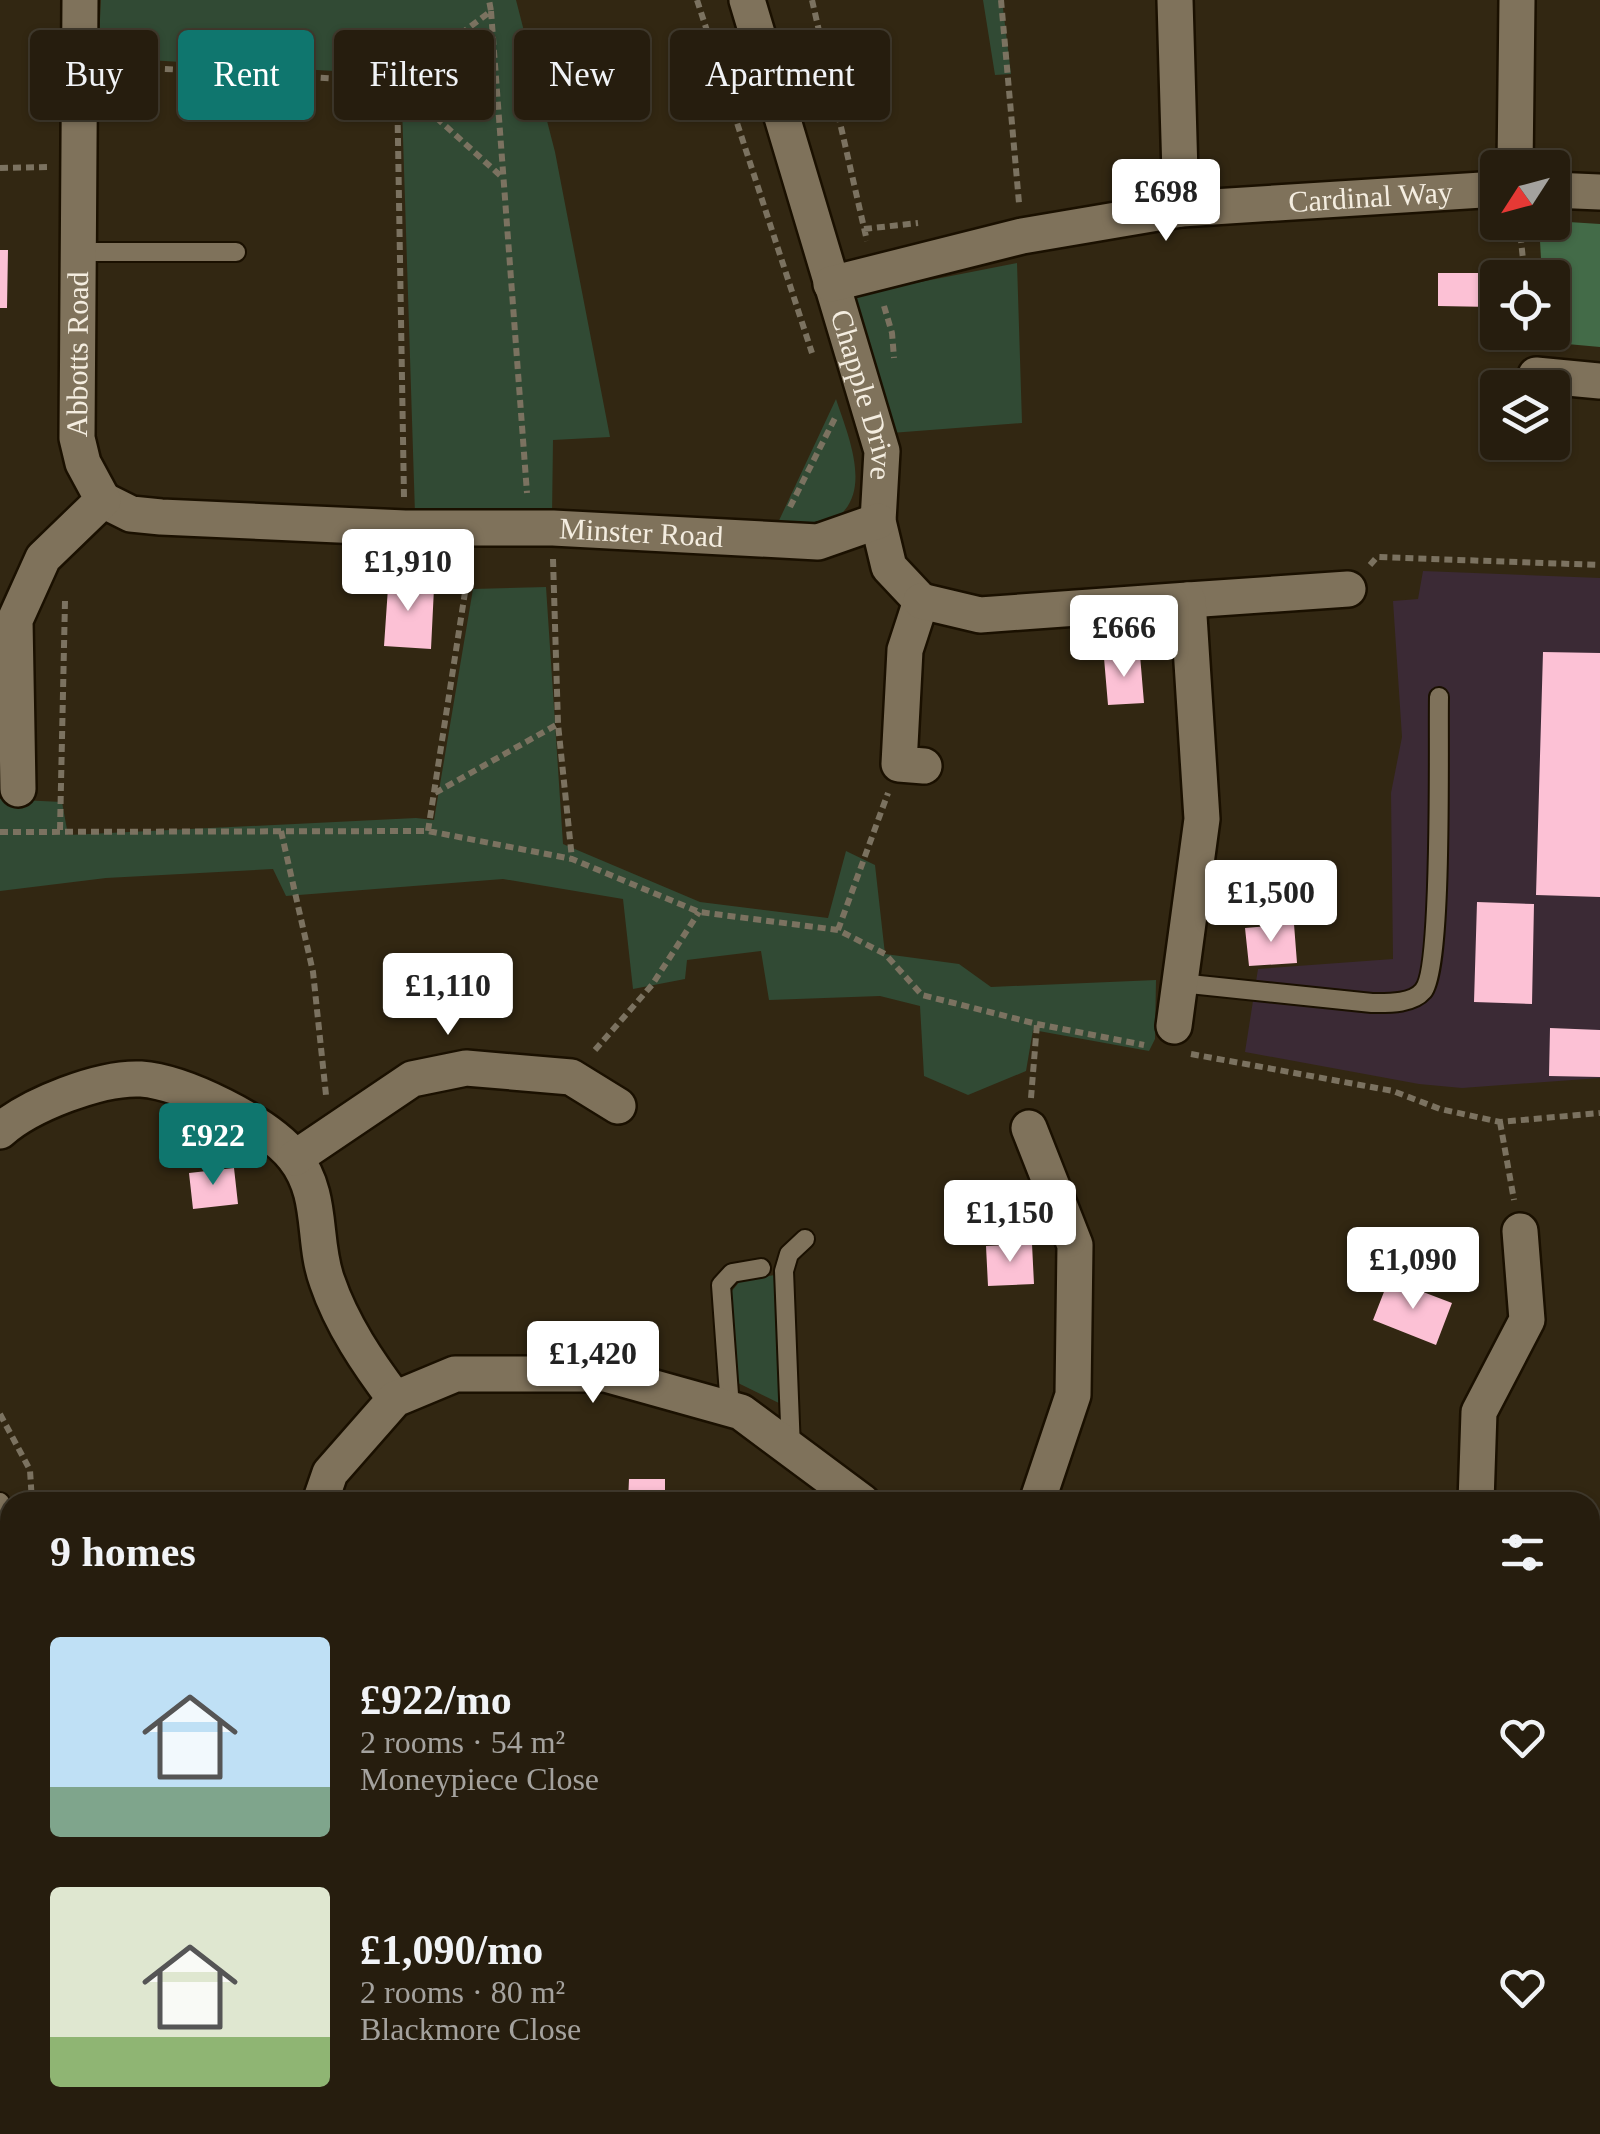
<!DOCTYPE html>
<html lang="en">
<head>
<meta charset="utf-8">
<style>
	body { margin:0; font-family:Georgia,serif; background:#322a1c; color:#f1f3f6; height:100vh; display:flex; flex-direction:column; font-size:38px; white-space:nowrap }
	* { box-sizing:border-box; margin:0 }
	p { font-size:32px; color:#a4a29e }
	.icon { flex:none; width:55px; height:55px; fill:none; stroke:currentColor; stroke-width:2; stroke-linecap:round; stroke-linejoin:round }
	.map { position:relative; flex:1; overflow:hidden }
	.details { position:absolute; left:0px; top:1492px; width:1600px; height:642px; display:flex; flex-direction:column; background:#261d0e; border-radius:30px 30px 0 0; box-shadow:0 2px 8px #0004,0 0 0 2px #423b2e }
	.details>* { flex:none }
	.hud { position:absolute; left:30px; top:30px; width:1000px; height:90px; display:flex; gap:20px }
	.needle { width:65px; rotate:234deg }
	.fabs { position:absolute; left:1480px; top:150px; display:grid; gap:20px }
	.fabs a { display:grid; place-items:center; width:90px; height:90px; border-radius:10px; background:#261d0e; box-shadow:0 2px 8px #0004,0 0 0 2px #423b2e; font-size:50px }
	.price { position:absolute; translate:-50% -85px; padding:0 22px; border-radius:10px; background:#fff; color:#222; font-size:32px; line-height:65px; filter:drop-shadow(0 2px 5px #0008) }
	.price::after { content:''; position:absolute; left:50%; top:60px; width:30px; height:22px; margin-left:-15px; background:inherit; clip-path:polygon(0 0,100% 0,50% 100%) }
	.price.on { background:#0f766e; color:#fff }
	ul { padding:0; list-style:none }
	li { display:flex; align-items:center; gap:30px; height:250px; padding:0 50px }
	li span { display:grid; place-items:center; flex:none; width:280px; height:200px; border-radius:10px; color:#555 }
	li>.icon { margin-inline-start:auto }
	span .icon { width:120px; height:120px; fill:#fffc; stroke-width:1 }
	li b { font-size:42px }
	h2 { display:flex; justify-content:space-between; align-items:center; height:120px; padding:0 50px; font-size:42px }
	.pill { padding:0 35px; border-radius:10px; background:#261d0e; box-shadow:0 2px 8px #0004,0 0 0 2px #423b2e; font-size:35px; line-height:90px }
	.pill.on { background:#0f766e; color:#fff }
	.map>svg:first-child { display:block }
	.education { fill:#3b2a35 }
	.green { fill:#314a34 }
	.forest { fill:#436b48 }
	.building { fill:#fcc1d5 }
	.lines { fill:none; stroke-linecap:round; stroke-linejoin:round }
	.lane-casing { stroke:#1a1000; stroke-width:22 }
	.street-casing { stroke:#1a1000; stroke-width:40 }
	.path { stroke:#7b7260; stroke-width:6; stroke-dasharray:8 5; stroke-linecap:butt }
	.lane { stroke:#7f725b; stroke-width:18 }
	.street { stroke:#7f725b; stroke-width:35 }
	.labels { text-anchor:middle; stroke-width:10; stroke-linejoin:round; paint-order:stroke }
	.street-label { font-size:30px; fill:#f4ede0; stroke:#161108 }
</style>
</head>
<body>
<div class="map">
<svg width="1600" height="2134" viewBox="0 0 1600 2134">
	<rect width="100%" height="100%" fill="#322712"/>
	<!-- education -->
	<path class="education" d="M1423,571L1600,578V1078L1462,1088L1419,1084L1245,1052L1258,969L1393,959L1391,793L1402,737L1393,601L1418,599Z"/>
	<!-- green -->
	<path class="green" d="M101,0H516L555,152L610,437L553,440L552,517L415,514L401,75L98,57Z
		M983,0H1002L1011,74L995,75Z
		M1017,263L1022,423L891,433L854,295Z
		M836,399C848,436 876,497 830,522C817,529 791,527 775,529Z
		M546,587L563,844L700,902L828,918L846,851L875,865L885,954L959,964L991,987L1156,980L1155,1039L1149,1051L1033,1030L1026,1071L968,1095L924,1076L920,1006L880,996L769,1000L761,951L687,960L685,979L633,989L623,899L503,879L286,896L273,869L106,878L0,891V799L62,802L68,835L416,818L434,820L473,589Z
		M780,1274L785,1406L738,1383L731,1292L740,1281Z"/>
	<!-- forest -->
	<path class="forest" d="M1553,221L1600,224V347L1545,342V333L1552,332V278L1542,277L1539,223Z"/>
	<!-- building -->
	<path class="building" d="M0,250H8L7,308H0Z
		M1438,273H1492V307L1438,306Z
		M389,573L409,574L408,586L434,588L431,649L384,646Z
		M1543,652L1600,653V897L1536,895Z
		M1140,655L1144,703L1108,705L1104,658Z
		M1477,902L1534,904L1532,1004L1474,1002Z
		M1294,924L1297,963L1249,966L1245,928Z
		M1550,1028L1600,1030V1077L1549,1076Z
		M234,1168L238,1204L193,1209L189,1173Z
		M1032,1244L1034,1284L988,1286L986,1246Z
		M1389,1279L1452,1303L1436,1345L1373,1320Z
		M629,1479H665V1502H628Z"/>
	<g class="lines">
		<defs>
			<path id="lane" d="M78,252H236
				M1180,983L1372,1003C1388,1003 1412,1004 1423,991C1443,969 1438,740 1439,697
				M730,1408L721,1285L732,1273L761,1268
				M791,1449L784,1271L789,1254L805,1239
				M0,1502L10,1549
				M0,1847L10,1844
				M45,2125L50,2134
				M1487,2125L1489,2134"/>
			<g id="street">
				<path id="s1" d="M747,0L882,451L878,521L889,567L921,601L905,650L899,764L924,766"/>
				<path d="M1175,0L1181,209"/>
				<path d="M1515,168L1517,0"/>
				<path d="M1552,190L1600,192"/>
				<path id="s2" d="M831,284L1022,236L1181,209L1498,189"/>
				<path d="M1536,375L1600,381"/>
				<path id="s3" d="M103,500L131,514L161,517L405,528H553L818,542L878,521"/>
				<path d="M1188,600L1348,589"/>
				<path d="M921,601L980,615L1188,600L1202,819L1174,1026"/>
				<path id="s4" d="M18,789L15,620L43,558L103,500L83,463L77,438L80,0"/>
				<path d="M1029,1128L1075,1245L1073,1395L1037,1502"/>
				<path d="M0,1131C29,1105 100,1077 141,1079C184,1082 267,1123 294,1157C324,1195 312,1240 327,1281C342,1325 368,1363 395,1399"/>
				<path d="M295,1158L412,1079L466,1068L571,1077L618,1106"/>
				<path d="M320,1502L330,1473L395,1399L455,1374H605L741,1412L862,1502"/>
				<path d="M1476,1502L1479,1412L1527,1320L1520,1231"/>
				<path d="M1590,1554L1600,1556"/>
				<path d="M380,2134L381,2125"/>
			</g>
		</defs>
		<!-- lane casing -->
		<use href="#lane" class="lane-casing"/>
		<!-- street casing -->
		<use href="#street" class="street-casing"/>
		<!-- path -->
		<path class="path" d="M697,0L812,353
			M812,0L867,241
			M1001,0L1019,203
			M491,11L527,493
			M113,66L397,82L491,11L489,0
			M0,168L47,167
			M1519,222L1525,278
			M864,229L918,223
			M884,306L892,333L894,358
			M404,497L397,82L503,178
			M790,507L836,416
			M553,559L558,724L572,859
			M1370,565L1377,557L1600,565
			M435,793L558,724
			M60,830L65,601
			M281,831L313,972L326,1095
			M428,831L470,560
			M0,832L428,831L572,859L699,912L838,930L885,954L922,995L1037,1024L1144,1045
			M838,930L888,793
			M595,1050L652,985L699,912
			M1191,1054L1393,1091L1440,1109L1500,1122L1600,1113
			M1031,1098L1037,1024
			M1500,1122L1514,1200
			M0,1414L30,1470L32,1502
			M0,1623L10,1618
			M1590,1861L1600,1860
			M1085,2125L1090,2134
			M1054,2134L1055,2125"/>
		<!-- lane -->
		<use href="#lane" class="lane"/>
		<!-- street -->
		<use href="#street" class="street"/>
	</g>
	<g class="labels">
		<!-- street labels -->
		<g class="street-label">
			<text dy="10" stroke="none"><textPath href="#s2" startOffset="548">Cardinal Way</textPath></text>
			<text dy="10" stroke="none"><textPath href="#s4" startOffset="472">Abbotts Road</textPath></text>
			<text dy="10" stroke="none"><textPath href="#s1" startOffset="412">Chapple Drive</textPath></text>
			<text dy="10" stroke="none"><textPath href="#s3" startOffset="542">Minster Road</textPath></text>
		</g>
	</g>
</svg>
<div class="fabs">
<a><svg class="needle" viewBox="-14 -14 28 28"><path d="M0-13l5 13h-10z" fill="#e53935"/><path d="M0 13l5-13h-10z" fill="#a4a29e"/></svg></a>
<a><svg class="icon" aria-label="locate" viewBox="0 0 24 24"><circle cx="12" cy="12" r="6"/><path d="M12 2v4M12 18v4M2 12h4M18 12h4"/></svg></a>
<a><svg class="icon" aria-label="layers" viewBox="0 0 24 24"><path d="M12 4l9 5-9 5-9-5zM3 14l9 5 9-5"/></svg></a>
</div>
<b class="price" style="left:1166px;top:244px">£698</b>
<b class="price" style="left:408px;top:614px">£1,910</b>
<b class="price" style="left:1124px;top:680px">£666</b>
<b class="price" style="left:1271px;top:945px">£1,500</b>
<b class="price" style="left:448px;top:1038px">£1,110</b>
<b class="price on" style="left:213px;top:1188px">£922</b>
<b class="price" style="left:1010px;top:1265px">£1,150</b>
<b class="price" style="left:1413px;top:1312px">£1,090</b>
<b class="price" style="left:593px;top:1406px">£1,420</b>
<div class="hud">
<a class="pill">Buy</a>
<a class="pill on">Rent</a>
<a class="pill">Filters</a>
<a class="pill">New</a>
<a class="pill">Apartment</a>
</div>
<section class="details">
<h2>9 homes<svg class="icon" aria-label="filters" viewBox="0 0 24 24"><path d="M4 7h16M4 17h16"/><circle cx="9" cy="7" r="2"/><circle cx="15" cy="17" r="2"/></svg></h2>
<ul>
<li><span style="background:linear-gradient(#bfe0f5 75%,#7fa58c 0)"><svg class="icon" aria-label="home" viewBox="0 0 24 24"><path d="M3 11l9-7 9 7M6 9v11h12V9"/></svg></span><div><b>£922/mo</b><p>2 rooms · 54 m²</p><p>Moneypiece Close</p></div><svg class="icon" aria-label="heart" viewBox="0 0 24 24"><path d="M12 20l-8-8c-3-5 5-10 8-4 3-6 11-1 8 4z"/></svg></li>
<li><span style="background:linear-gradient(#dfe7d0 75%,#8fb573 0)"><svg class="icon" aria-label="home" viewBox="0 0 24 24"><path d="M3 11l9-7 9 7M6 9v11h12V9"/></svg></span><div><b>£1,090/mo</b><p>2 rooms · 80 m²</p><p>Blackmore Close</p></div><svg class="icon" aria-label="heart" viewBox="0 0 24 24"><path d="M12 20l-8-8c-3-5 5-10 8-4 3-6 11-1 8 4z"/></svg></li>
</ul>
</section>
</div>
</body>
</html>
